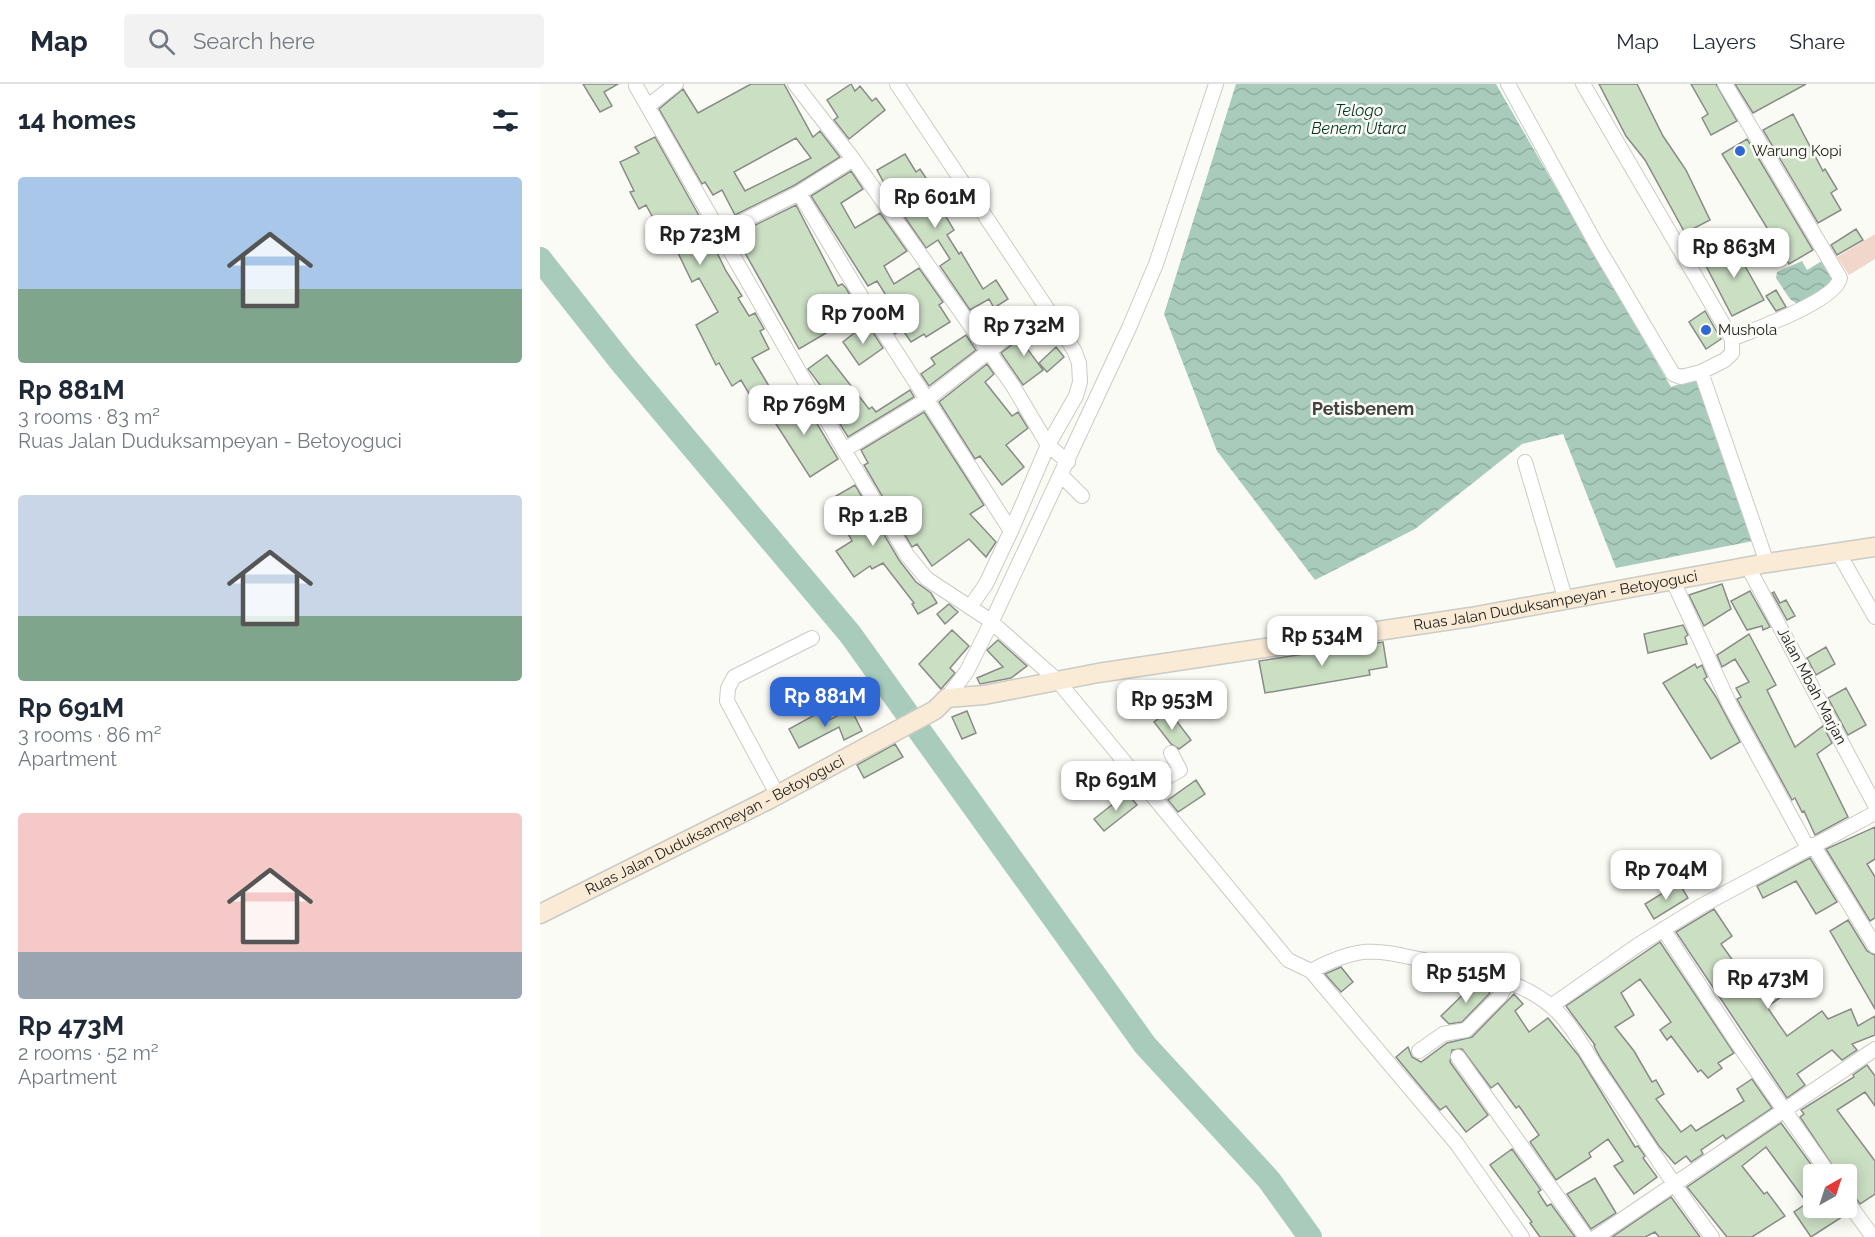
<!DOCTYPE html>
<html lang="en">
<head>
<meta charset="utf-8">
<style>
	body { margin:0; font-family:Raleway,sans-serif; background:#f2f2f3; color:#1f2937; height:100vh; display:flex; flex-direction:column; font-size:22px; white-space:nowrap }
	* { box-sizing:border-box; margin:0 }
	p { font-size:20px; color:#747a83 }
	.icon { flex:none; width:33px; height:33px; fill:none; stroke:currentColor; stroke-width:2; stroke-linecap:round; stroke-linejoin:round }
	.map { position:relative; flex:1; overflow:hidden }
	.side { display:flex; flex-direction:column; background:#fff; width:540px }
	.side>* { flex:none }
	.needle { width:39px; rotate:39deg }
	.tools { position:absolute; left:1263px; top:1080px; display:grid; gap:12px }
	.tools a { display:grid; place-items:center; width:54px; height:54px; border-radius:6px; background:#fff; box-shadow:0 3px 15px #0003; font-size:30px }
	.price { position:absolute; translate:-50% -51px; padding:0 14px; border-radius:12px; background:#fff; color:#222; font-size:20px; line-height:39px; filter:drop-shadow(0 2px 3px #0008) }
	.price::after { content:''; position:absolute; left:50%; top:36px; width:18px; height:14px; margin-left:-9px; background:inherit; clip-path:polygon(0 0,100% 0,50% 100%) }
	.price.active { background:#2f67d5; color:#fff }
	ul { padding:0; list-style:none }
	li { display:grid; align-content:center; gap:12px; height:318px; padding:0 18px }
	li span { display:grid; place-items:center; height:186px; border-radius:6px; color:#555 }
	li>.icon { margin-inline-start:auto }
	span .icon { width:108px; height:108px; fill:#fffc; stroke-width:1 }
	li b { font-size:26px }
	h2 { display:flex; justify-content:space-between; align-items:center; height:72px; padding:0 18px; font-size:26px }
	header { display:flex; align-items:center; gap:36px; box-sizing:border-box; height:84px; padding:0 30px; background:#fff; border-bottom:2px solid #e0e1e3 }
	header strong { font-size:28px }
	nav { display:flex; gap:33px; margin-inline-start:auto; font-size:21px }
	.search { width:420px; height:54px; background:#f2f2f3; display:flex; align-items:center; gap:15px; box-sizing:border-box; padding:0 21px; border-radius:6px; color:#747a83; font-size:22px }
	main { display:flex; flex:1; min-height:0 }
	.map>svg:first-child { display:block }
	.grass { fill:#f1d6cb }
	.water { fill:url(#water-waves) }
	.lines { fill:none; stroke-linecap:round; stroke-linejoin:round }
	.river { stroke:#a8cbbc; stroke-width:24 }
	.building { fill:#cbdfc3; stroke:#888b86; stroke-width:1.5; fill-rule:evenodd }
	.street-casing { stroke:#cbcbc5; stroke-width:16 }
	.secondary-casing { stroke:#cbcbc5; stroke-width:21 }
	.street { stroke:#fff; stroke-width:14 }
	.secondary { stroke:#faebd7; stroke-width:18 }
	.poi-dot { fill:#2f67d5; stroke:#fbfbf5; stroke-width:2 }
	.labels { text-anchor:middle; stroke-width:5; stroke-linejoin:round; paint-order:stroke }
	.poi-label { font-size:15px; fill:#20201e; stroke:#fbfbf5; text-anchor:start }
	.street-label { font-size:15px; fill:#20201e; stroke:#fbfbf5 }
	.water-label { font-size:16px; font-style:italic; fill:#023627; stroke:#fbfbf5 }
	.quarter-label { font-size:18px; font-weight:bold; fill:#42423e; stroke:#fbfbf5 }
</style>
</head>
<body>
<header>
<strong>Map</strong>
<div class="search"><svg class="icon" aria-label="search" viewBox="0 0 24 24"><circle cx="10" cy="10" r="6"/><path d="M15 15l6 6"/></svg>Search here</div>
<nav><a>Map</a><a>Layers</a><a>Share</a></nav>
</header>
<main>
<section class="side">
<h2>14 homes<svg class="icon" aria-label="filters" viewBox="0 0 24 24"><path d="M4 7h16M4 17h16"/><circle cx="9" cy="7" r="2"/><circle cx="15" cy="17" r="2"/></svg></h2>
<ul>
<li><span style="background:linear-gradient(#a9c7e8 60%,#7fa58c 0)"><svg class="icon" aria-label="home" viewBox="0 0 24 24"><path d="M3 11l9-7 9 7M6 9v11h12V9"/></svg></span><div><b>Rp 881M</b><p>3 rooms · 83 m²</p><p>Ruas Jalan Duduksampeyan - Betoyoguci</p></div></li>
<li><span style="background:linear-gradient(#c9d6e8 65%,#7fa58c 0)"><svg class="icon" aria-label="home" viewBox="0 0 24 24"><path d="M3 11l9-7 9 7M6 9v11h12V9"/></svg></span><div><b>Rp 691M</b><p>3 rooms · 86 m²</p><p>Apartment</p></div></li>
<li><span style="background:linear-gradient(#f6c9c9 75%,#9aa5b1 0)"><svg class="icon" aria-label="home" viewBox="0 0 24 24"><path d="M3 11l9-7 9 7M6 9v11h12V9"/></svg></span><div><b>Rp 473M</b><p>2 rooms · 52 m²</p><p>Apartment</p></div></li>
</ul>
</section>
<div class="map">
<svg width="1335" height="1153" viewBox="0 0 1335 1153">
	<defs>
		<pattern id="water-waves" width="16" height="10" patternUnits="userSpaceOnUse" patternTransform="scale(1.5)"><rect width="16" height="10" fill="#a8cbbc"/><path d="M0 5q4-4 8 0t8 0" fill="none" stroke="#90aea1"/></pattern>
	</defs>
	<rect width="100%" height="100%" fill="#fbfbf5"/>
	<!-- grass -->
	<path class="grass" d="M1335,150V175L1309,191L1297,173Z"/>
	<!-- water -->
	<path class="water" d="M696,0H956L1131,303L1159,293L1213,457L1076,484L1023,350L982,360L875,445L775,496L677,367L624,230Z
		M1285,175L1297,198L1259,221L1250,215L1236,194L1237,188L1262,177L1267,186Z"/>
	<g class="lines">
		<!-- river -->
		<path class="river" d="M0,175L82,279L310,550L605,961L729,1096L770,1153"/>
	</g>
	<!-- building -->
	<path class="building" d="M43,0H78L64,8L72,22L60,28Z
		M211,0H244L273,53L280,47L300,73L255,101L195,131L182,106L173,111L165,98L162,100L119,25L143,5L158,29ZM256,54L271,74L205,107L194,88Z
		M311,0L315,7L320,2L332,17L336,14L345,26L309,55L294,36L298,33L287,16Z
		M1059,0H1097L1123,52L1146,86L1170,136L1145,149L1105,76L1086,52Z
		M1151,0H1176L1197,37L1171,51L1162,34L1168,30Z
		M1195,0H1266L1213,29Z
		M1253,30L1283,87L1285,85L1297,105L1291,109L1301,126L1278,139L1223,46Z
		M115,53L157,128L186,187L202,212L198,214L209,232L215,229L224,245L220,247L229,265L212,274L229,302L211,313L201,296L192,302L179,279L176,281L156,241L178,228L159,194L152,198L125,142L119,145L106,121L99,125L90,108L94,107L80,78L99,69L95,63Z
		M1207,55L1273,166L1249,180L1182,70Z
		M365,70L376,88L380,85L396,109L393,111L414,146L407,151L419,170L421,168L443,205L456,196L468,215L454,224L449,215L430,226L400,182L410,175L398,156L386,164L355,119L337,86Z
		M311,87L323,105L301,119L315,144L340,129L367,167L344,182L354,200L379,184L403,218L399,221L410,238L386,253L384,250L371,258L362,245L355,250L348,239L359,232L337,197L328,202L271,112Z
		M256,121L298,202L302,200L306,204L317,223L312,226L315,232L259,265L195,151Z
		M1316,145L1323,156L1297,171L1291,161Z
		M1200,158L1206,170L1200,173L1224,216L1192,232L1163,176Z
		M1236,206L1246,223L1236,227L1226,212Z
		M1165,227L1181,255L1166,265L1149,238Z
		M504,236L507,242L483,259L503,286L483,301L461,269Z
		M323,242L325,245L329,242L343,264L319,281L303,258Z
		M426,251L436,266L389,302L381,290L395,280L391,274Z
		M516,263L524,273L507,288L499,279Z
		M287,271L329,325L332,323L336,328L370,306L374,313L308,353L290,324L295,321L268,285Z
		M447,280L454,290L445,298L472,332L478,328L488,344L466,361L484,383L462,401L440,372L435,375L399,318Z
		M260,311L298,375L270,393L229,329Z
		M384,328L444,421L430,430L456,458L446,473L429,455L392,482L377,460L372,463L324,381L328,379L321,366Z
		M315,401L359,476L376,498L391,509L397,519L378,530L372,520L374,519L343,479L332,485L330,482L314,493L296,467L312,457L289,416Z
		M1182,500L1191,525L1164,542L1149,511Z
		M1210,507L1230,543L1223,546L1222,542L1207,546L1191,517Z
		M1234,508L1240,519L1246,516L1255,532L1247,536L1232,509Z
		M409,520L418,528L405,540L397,530Z
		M1143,541L1148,551L1145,553L1147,560L1108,569L1104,550Z
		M412,546L429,562L410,584L415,589L401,605L379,580Z
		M1209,550L1236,601L1227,606L1255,663L1283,642L1292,659L1277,670L1308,733L1275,751L1264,727L1262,728L1255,714L1252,716L1197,615L1201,613L1196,604L1209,598L1195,575L1182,583L1177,571Z
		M458,556L487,582L471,594L440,600L437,594L463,583L447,566Z
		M843,558L847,583L829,586L830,591L725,609L719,577Z
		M1286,563L1295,580L1276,591L1267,574Z
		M1155,580L1157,584L1162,581L1167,593L1164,595L1176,613L1200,658L1171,675L1123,599Z
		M1306,604L1326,641L1308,651L1288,614Z
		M325,613L330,623L314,631L309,620Z
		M311,625L322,647L304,656L299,643L259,664L249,645L280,628L285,638Z
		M427,627L436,649L422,655L412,633Z
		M629,627L651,656L639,665L631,660L614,638Z
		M355,660L363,673L324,694L317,681Z
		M656,696L665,710L638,728L628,716Z
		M587,709L597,721L564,747L554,735Z
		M1335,743V775L1327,780L1335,793V834L1330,837L1286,765Z
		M1270,774L1297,818L1276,830L1256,797L1223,814L1217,802Z
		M1139,799L1148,814L1114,835L1105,820Z
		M1174,825L1192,852L1181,860L1196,881L1202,890L1215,881L1241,913L1227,923L1247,952L1282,927L1288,935L1311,925L1318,942L1335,932V951L1312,960L1317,966L1302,976L1292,966L1257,990L1265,1001L1247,1014L1136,848Z
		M1308,836L1327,867L1335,871V925L1290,847Z
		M1120,858L1194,969L1178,979L1182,984L1168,994L1161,986L1158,988L1131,952L1127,956L1120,946L1131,938L1100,895L1081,909L1094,931L1075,943L1094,967L1112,998L1116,996L1124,1010L1116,1015L1141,1048L1151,1041L1156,1047L1204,1017L1197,1005L1212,995L1232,1024L1186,1055L1183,1051L1161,1066L1163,1070L1151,1078L1146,1072L1135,1080L1119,1062L1061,975L1054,962L1055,961L1026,922Z
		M801,883L813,898L801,908L785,890Z
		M937,897L950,909L922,938L909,940L901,932Z
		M974,910L983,920L975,927L989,948L1008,934L1039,972L1095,1063L1098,1062L1105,1072L1103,1074L1117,1093L1094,1110L1074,1082L1083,1077L1068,1055L1049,1069L1051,1073L1016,1096L990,1058L999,1051L979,1022L976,1024L958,999L951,1004L922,965L912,966L910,978L948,1031L926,1048L906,1022L900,1026L856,973L868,963L872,973L881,978L907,959L932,953Z
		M1327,981L1335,992V1022L1325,1008L1297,1026L1335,1077V1110L1320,1120L1313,1110L1306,1107V1090H1298L1260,1033L1264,1030L1261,1026L1314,993L1313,991Z
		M1241,1039L1278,1090H1274V1124H1300L1305,1131L1271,1153L1254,1128L1267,1119L1226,1063L1202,1082L1224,1110L1227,1108L1245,1132L1212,1153H1187L1147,1103Z
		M972,1065L1001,1106L998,1108L1007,1122L1011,1120L1035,1153H1000L990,1139L992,1138L950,1081Z
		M1055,1094L1076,1129L1051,1145L1027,1110Z
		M1131,1113L1160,1153H1119L1115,1148L1105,1153H1072Z"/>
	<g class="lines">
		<defs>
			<path id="street" d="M255,0L313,75
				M357,0L506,223L534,266L539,279L540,298L536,312L508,361L471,447
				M968,0L1056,160L1133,290L1141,293L1161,288
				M1043,0L1192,255C1213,246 1296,217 1300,194L1185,0
				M96,2L304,366L367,471L387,495L448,535L517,596L748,876L771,887C826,858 839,867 897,879C935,887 980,896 1011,922C1031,938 1045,967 1059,988C1097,1043 1132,1100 1172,1153
				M108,22L136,0
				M259,109L330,227L471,447L446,500L430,523
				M181,148L259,109L313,75L473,302L508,361L528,378
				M1192,255V269L1185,276L1161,288L1227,479
				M304,366L386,316L506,223
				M985,378L1026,517
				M521,391L542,412
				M1298,468L1335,533
				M1208,483L1335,721
				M1133,497L1190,621L1268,764
				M407,614L427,587L452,537L589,244L616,180L676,0
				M607,704L640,686L631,669
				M237,710L187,617L188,604L194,593L272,554
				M1273,761L1335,862
				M1123,845L1196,957L1289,1090
				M771,887L917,1060L982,1153
				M1011,922L1098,861L1161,822L1335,729
				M879,967L903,950L926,946L960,912L967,899
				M918,973L1046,1153
				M1306,1116L1333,1153
				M1056,1153L1335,965"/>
			<g id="secondary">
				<path id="s1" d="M0,830L228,716L395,626L407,614L444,611L558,589L931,533L1227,479L1335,463"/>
			</g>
		</defs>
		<!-- street casing -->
		<use href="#street" class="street-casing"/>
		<!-- secondary casing -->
		<use href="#secondary" class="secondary-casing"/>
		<!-- street -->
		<use href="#street" class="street"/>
		<!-- secondary -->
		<use href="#secondary" class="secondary"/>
	</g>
	<!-- markers -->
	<g class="poi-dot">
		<circle cx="1200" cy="67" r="6"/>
		<circle cx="1166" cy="246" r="6"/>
	</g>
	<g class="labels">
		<!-- poi labels -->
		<g class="poi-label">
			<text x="1212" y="72">Warung Kopi</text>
			<text x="1178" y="251">Mushola</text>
		</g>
		<!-- street labels -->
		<g class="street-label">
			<text dy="5" stroke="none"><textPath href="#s1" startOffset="1078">Ruas Jalan Duduksampeyan - Betoyoguci</textPath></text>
			<text transform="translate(1272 602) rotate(62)" y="5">Jalan Mbah Marjan</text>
			<text dy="5" stroke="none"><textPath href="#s1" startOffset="196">Ruas Jalan Duduksampeyan - Betoyoguci</textPath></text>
		</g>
		<!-- water labels -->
		<g class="water-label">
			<text x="819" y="32">Telogo<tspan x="819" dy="18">Benem Utara</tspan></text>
		</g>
		<!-- quarter labels -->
		<g class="quarter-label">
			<text x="823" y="331">Petisbenem</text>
		</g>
	</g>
</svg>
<div class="tools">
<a><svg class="needle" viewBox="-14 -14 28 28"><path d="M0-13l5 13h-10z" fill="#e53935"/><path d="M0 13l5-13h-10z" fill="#747a83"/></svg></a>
</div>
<b class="price" style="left:395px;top:145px">Rp 601M</b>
<b class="price" style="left:160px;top:182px">Rp 723M</b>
<b class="price" style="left:1194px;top:195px">Rp 863M</b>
<b class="price" style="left:323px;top:261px">Rp 700M</b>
<b class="price" style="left:484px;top:273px">Rp 732M</b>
<b class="price" style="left:264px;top:352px">Rp 769M</b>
<b class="price" style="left:333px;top:463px">Rp 1.2B</b>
<b class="price" style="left:782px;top:583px">Rp 534M</b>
<b class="price active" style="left:285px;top:644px">Rp 881M</b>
<b class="price" style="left:632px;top:647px">Rp 953M</b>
<b class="price" style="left:576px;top:728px">Rp 691M</b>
<b class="price" style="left:1126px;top:817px">Rp 704M</b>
<b class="price" style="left:926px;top:920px">Rp 515M</b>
<b class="price" style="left:1228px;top:926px">Rp 473M</b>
</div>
</main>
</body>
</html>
